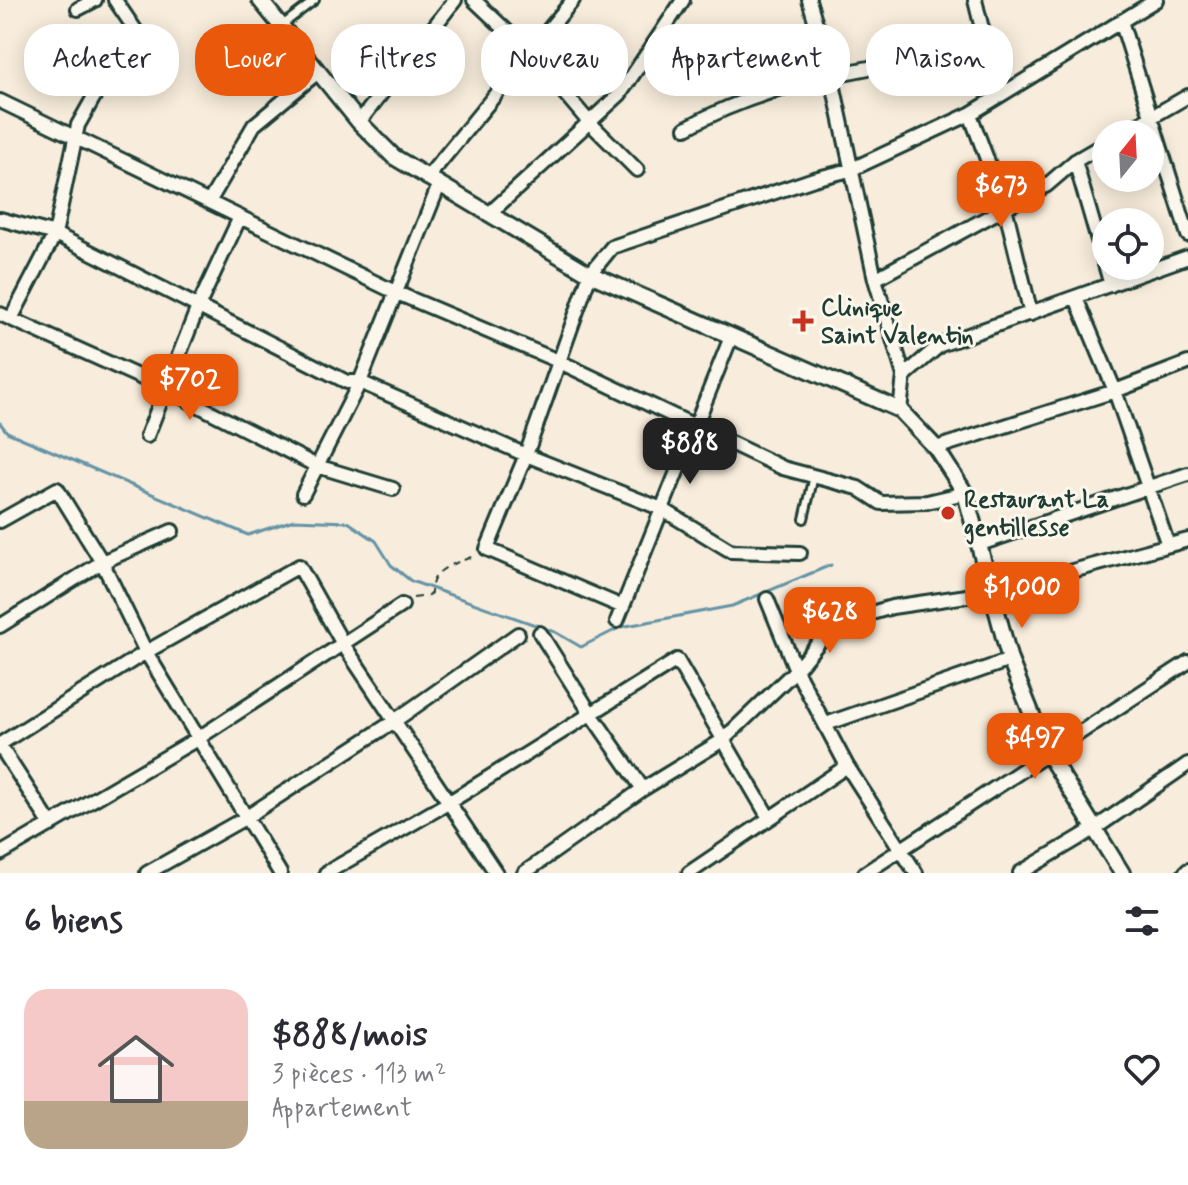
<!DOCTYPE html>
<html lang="fr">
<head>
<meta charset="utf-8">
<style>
	body { margin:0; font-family:Mynerve,sans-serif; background:#f2f2f3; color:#2b2b33; height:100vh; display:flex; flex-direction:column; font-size:30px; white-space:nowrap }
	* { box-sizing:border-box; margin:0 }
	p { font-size:26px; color:#7c7c81 }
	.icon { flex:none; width:44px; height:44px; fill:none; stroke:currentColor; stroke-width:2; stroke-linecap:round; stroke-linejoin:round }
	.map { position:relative; height:873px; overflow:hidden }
	.drawer { display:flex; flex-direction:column; background:#fff; flex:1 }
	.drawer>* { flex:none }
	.guide { position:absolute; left:24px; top:24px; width:1140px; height:72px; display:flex; gap:16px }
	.needle { width:52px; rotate:18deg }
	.controls { position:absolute; left:1092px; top:120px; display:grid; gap:16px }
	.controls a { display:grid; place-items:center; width:72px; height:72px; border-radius:50%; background:#fff; box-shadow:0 4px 20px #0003; font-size:40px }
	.price { position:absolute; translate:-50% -68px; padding:0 18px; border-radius:16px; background:#ea580c; color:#fff; font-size:26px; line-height:52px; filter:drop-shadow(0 2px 4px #0008) }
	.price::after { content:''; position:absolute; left:50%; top:48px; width:24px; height:18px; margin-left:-12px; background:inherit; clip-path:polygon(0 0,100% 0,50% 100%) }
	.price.current { background:#222; color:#fff }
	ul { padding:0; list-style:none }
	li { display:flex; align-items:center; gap:24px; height:200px; padding:0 24px }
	li span { display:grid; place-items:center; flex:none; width:224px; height:160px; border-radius:24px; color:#555 }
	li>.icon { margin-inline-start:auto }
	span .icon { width:96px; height:96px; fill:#fffc; stroke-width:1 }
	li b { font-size:34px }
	h2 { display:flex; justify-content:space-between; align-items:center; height:96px; padding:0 24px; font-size:34px }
	.tag { padding:0 28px; border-radius:32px; background:#fff; box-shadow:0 4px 20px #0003; font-size:28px; line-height:72px }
	.tag.current { background:#ea580c; color:#fff }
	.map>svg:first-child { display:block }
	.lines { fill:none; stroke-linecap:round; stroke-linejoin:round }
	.stream { stroke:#6493a6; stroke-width:3 }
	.service-casing { stroke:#1f3d34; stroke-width:12 }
	.minor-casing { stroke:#1f3d34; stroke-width:18 }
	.tertiary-casing { stroke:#1f3d34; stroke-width:20 }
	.path { stroke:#1f3d34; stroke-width:2; stroke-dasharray:8 6; stroke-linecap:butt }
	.service { stroke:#fbf7ec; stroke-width:6 }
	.minor { stroke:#fbf7ec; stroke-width:12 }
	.tertiary { stroke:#fbf7ec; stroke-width:14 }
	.poi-dot { fill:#c8321e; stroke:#fbf7ec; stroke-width:3 }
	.labels { text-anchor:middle; stroke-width:6; stroke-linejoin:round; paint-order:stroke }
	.poi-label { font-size:24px; font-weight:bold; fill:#1f3d34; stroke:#fbf7ec; text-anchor:start }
</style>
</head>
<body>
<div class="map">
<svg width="1188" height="873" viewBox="0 0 1188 873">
	<rect width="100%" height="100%" fill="#f8eddc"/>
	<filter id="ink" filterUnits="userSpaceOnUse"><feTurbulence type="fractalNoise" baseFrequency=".0125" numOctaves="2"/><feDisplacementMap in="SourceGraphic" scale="16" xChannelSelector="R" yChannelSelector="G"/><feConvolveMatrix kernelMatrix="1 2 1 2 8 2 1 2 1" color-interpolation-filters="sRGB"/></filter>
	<g filter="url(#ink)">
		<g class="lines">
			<!-- stream -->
			<path class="stream" d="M0,423L7,432L248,535L294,520L348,522L376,541L391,565L411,581L555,632L581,647L621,627L732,606L831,565"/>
			<defs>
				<path id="service" d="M281,26L315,0
					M804,519L814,476"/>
				<path id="minor" d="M474,0L531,54L589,122L637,170
					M809,0L831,74L875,279L904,376L900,410
					M975,0L985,41L1004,92
					M78,9L95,0
					M1121,21L1188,235
					M0,101L397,293L558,361L783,468L858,488L881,503L927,502L965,493
					M970,114L1005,207L1031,314
					M359,122L455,0
					M686,128C755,89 836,73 913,60
					M1122,134L1188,96
					M1075,161L1111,285
					M427,178L573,0
					M209,202L254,125L318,72
					M490,213L620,94L683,0
					M0,219L55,234L347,382H360L526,455L662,509L731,551L800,553
					M875,279L1047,185L1075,161L1106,143
					M1076,298L1115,391L1168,545
					M0,314L164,388L317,466L393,489
					M12,317L55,234L78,125L108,72L134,44L136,31L115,0
					M904,376L940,345L1188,257
					M147,436L198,307L240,217
					M936,448L1115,391L1188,363
					M303,494L360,382L439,185
					M0,521L57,489L102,562L146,652L280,873
					M980,544L1188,474
					M767,599L796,670L847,766L916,873
					M623,607L487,549L526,455L590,274L612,247L814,179L850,170L970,114L1156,0
					M617,621L731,337
					M0,626L102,562L172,531
					M540,633L591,714L643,789
					M826,724L1010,660
					M0,744L146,652L299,566L343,644L496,873
					M0,746L51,825
					M0,854L197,739L402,605
					M147,873L245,818L393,722L518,634
					M326,873L448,803L677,660L769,818
					M524,873L643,789L723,740L796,670L834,624L892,607L994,592L1188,540
					M689,873L847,766
					M865,873L1188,662
					M1020,873L1094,829L1188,764
					M1185,873L1188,870"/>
				<path id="tertiary" d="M260,0L359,122L394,157L590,274L900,410L936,448L965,493L1010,660L1047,752L1122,873"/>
			</defs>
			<!-- service casing -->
			<use href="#service" class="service-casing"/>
			<!-- minor casing -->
			<use href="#minor" class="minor-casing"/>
			<!-- tertiary casing -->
			<use href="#tertiary" class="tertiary-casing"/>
			<!-- path -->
			<path class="path" d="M413,598L428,596L431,593C431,567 454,565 476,555"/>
			<!-- service -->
			<use href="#service" class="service"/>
			<!-- minor -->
			<use href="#minor" class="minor"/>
			<!-- tertiary -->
			<use href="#tertiary" class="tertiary"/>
		</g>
	</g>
	<!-- markers -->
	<g class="poi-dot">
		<path d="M799 309h8v8h8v8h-8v8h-8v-8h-8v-8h8z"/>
		<circle cx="948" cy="513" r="8"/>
	</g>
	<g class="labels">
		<!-- poi labels -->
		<g class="poi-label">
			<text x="821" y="315">Clinique<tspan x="821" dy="28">Saint Valentin</tspan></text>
			<text x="964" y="507">Restaurant La<tspan x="964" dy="28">gentillesse</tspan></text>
		</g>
	</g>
</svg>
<div class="controls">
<a><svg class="needle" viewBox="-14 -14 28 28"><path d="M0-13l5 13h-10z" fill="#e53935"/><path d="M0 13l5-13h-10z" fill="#7c7c81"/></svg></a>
<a><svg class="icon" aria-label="locate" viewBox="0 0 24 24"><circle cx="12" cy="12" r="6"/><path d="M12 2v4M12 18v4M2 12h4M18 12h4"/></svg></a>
</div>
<b class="price" style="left:1001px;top:229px">$673</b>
<b class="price" style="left:190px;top:422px">$702</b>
<b class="price current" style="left:690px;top:486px">$888</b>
<b class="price" style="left:1022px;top:630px">$1,000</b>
<b class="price" style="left:830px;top:655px">$628</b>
<b class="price" style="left:1035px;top:781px">$497</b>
<div class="guide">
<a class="tag">Acheter</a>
<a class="tag current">Louer</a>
<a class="tag">Filtres</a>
<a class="tag">Nouveau</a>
<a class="tag">Appartement</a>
<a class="tag">Maison</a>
</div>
</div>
<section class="drawer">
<h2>6 biens<svg class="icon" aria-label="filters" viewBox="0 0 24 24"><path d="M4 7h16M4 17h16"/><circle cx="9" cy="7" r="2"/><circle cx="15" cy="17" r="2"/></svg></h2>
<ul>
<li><span style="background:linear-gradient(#f6c9c9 70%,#b9a48a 0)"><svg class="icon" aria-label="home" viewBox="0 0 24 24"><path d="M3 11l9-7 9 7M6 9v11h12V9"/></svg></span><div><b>$888/mois</b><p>3 pièces · 113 m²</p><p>Appartement</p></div><svg class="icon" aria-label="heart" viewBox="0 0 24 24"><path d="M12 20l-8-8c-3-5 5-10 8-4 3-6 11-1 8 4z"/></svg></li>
</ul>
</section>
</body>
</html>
